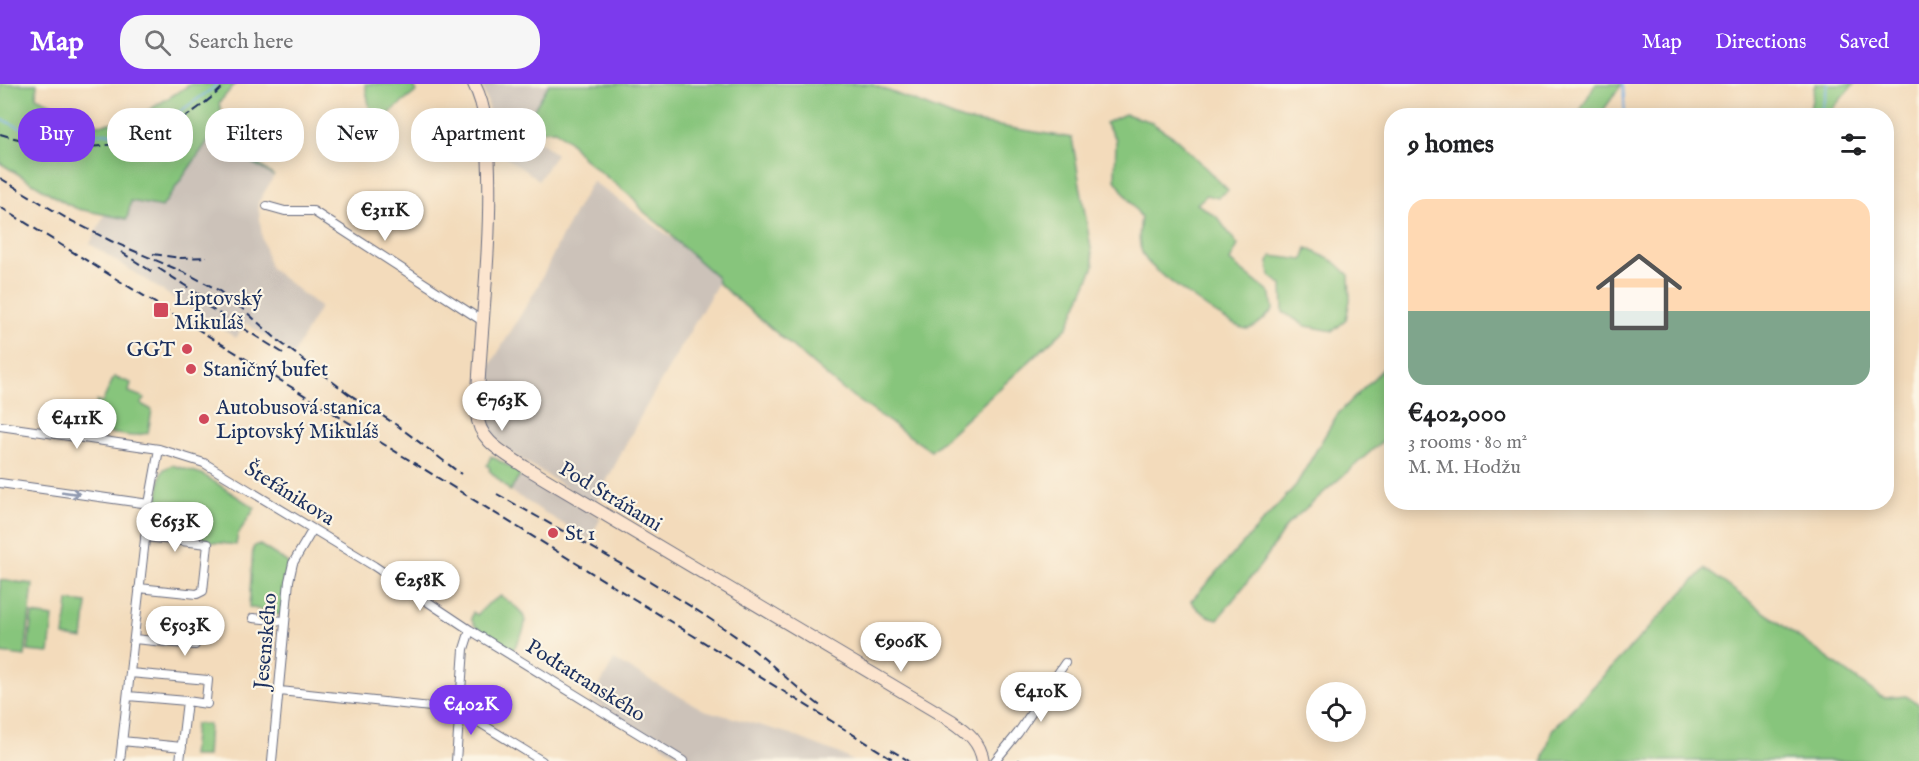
<!DOCTYPE html>
<html lang="en">
<head>
<meta charset="utf-8">
<style>
	body { margin:0; font-family:"IM FELL English",serif; background:#f6f6f6; color:#202124; height:100vh; display:flex; flex-direction:column; font-size:22px; white-space:nowrap }
	* { box-sizing:border-box; margin:0 }
	p { font-size:20px; color:#757577 }
	.icon { flex:none; width:33px; height:33px; fill:none; stroke:currentColor; stroke-width:2; stroke-linecap:round; stroke-linejoin:round }
	.map { position:relative; flex:1; overflow:hidden }
	.drawer { position:absolute; left:1384px; top:24px; width:510px; height:402px; display:flex; flex-direction:column; background:#fff; border-radius:24px; box-shadow:0 3px 15px #0003 }
	.drawer>* { flex:none }
	.hud { position:absolute; left:18px; top:24px; width:570px; height:54px; display:flex; gap:12px }
	.fabs { position:absolute; left:1306px; top:598px; display:grid; gap:12px }
	.fabs a { display:grid; place-items:center; width:60px; height:60px; border-radius:50%; background:#fff; box-shadow:0 3px 15px #0003; font-size:30px }
	.price { position:absolute; translate:-50% -51px; padding:0 14px; border-radius:21px; background:#fff; color:#222; font-size:20px; line-height:39px; filter:drop-shadow(0 2px 3px #0008) }
	.price::after { content:''; position:absolute; left:50%; top:36px; width:18px; height:14px; margin-left:-9px; background:inherit; clip-path:polygon(0 0,100% 0,50% 100%) }
	.price.current { background:#7c3aed; color:#fff }
	ul { padding:0; list-style:none }
	li { display:grid; align-content:center; gap:12px; height:318px; padding:0 24px }
	li span { display:grid; place-items:center; height:186px; border-radius:18px; color:#555 }
	li>.icon { margin-inline-start:auto }
	span .icon { width:108px; height:108px; fill:#fffc; stroke-width:1 }
	li b { font-size:26px }
	h2 { display:flex; justify-content:space-between; align-items:center; height:72px; padding:0 24px; font-size:26px }
	.pill { padding:0 21px; border-radius:24px; background:#fff; box-shadow:0 3px 15px #0003; font-size:21px; line-height:54px }
	.pill.current { background:#7c3aed; color:#fff }
	header { display:flex; align-items:center; gap:36px; box-sizing:border-box; height:84px; padding:0 30px; background:#7c3aed; color:#fff }
	header strong { font-size:28px }
	nav { display:flex; gap:33px; margin-inline-start:auto; font-size:21px }
	.search { width:420px; height:54px; background:#f6f6f6; display:flex; align-items:center; gap:15px; box-sizing:border-box; padding:0 21px; border-radius:24px; color:#757577; font-size:22px }
	.map>svg:first-child { display:block }
	.industrial { fill:#ccc2b9 }
	.green { fill:#87c57c; stroke:#517a6d; stroke-width:1.5 }
	.lines { fill:none; stroke-linecap:round; stroke-linejoin:round }
	.stream { stroke:#73ade4; stroke-width:2 }
	.street-casing { stroke:#676b7f; stroke-width:10 }
	.secondary-casing { stroke:#676b7f; stroke-width:14 }
	.street { stroke:#fff; stroke-width:8 }
	.secondary { stroke:#fce5cf; stroke-width:12 }
	.rail { stroke:#1b2f5e; stroke-width:2; stroke-dasharray:9 4.5; stroke-linecap:butt }
	.oneway { stroke:#8d97ae }
	.poi-dot { fill:#d1495b; stroke:#fcf5e5; stroke-width:2 }
	.labels { text-anchor:middle; stroke-width:4.5; stroke-linejoin:round; paint-order:stroke }
	.poi-label { font-size:21px; fill:#1b2f5e; stroke:#fcf5e5; text-anchor:start }
	.street-label { font-size:21px; fill:#1b2f5e; stroke:#fcf5e5 }
</style>
</head>
<body>
<header>
<strong>Map</strong>
<div class="search"><svg class="icon" aria-label="search" viewBox="0 0 24 24"><circle cx="10" cy="10" r="6"/><path d="M15 15l6 6"/></svg>Search here</div>
<nav><a>Map</a><a>Directions</a><a>Saved</a></nav>
</header>
<div class="map">
<svg width="1919" height="677" viewBox="0 0 1919 677">
	<rect width="100%" height="100%" fill="#fcf5e5"/>
	<filter id="ink" filterUnits="userSpaceOnUse"><feTurbulence type="fractalNoise" baseFrequency=".0167" numOctaves="2"/><feDisplacementMap in="SourceGraphic" scale="12" xChannelSelector="R" yChannelSelector="G"/><feConvolveMatrix kernelMatrix="1 2 1 2 8 2 1 2 1" color-interpolation-filters="sRGB"/></filter>
	<filter id="wash" filterUnits="userSpaceOnUse"><feTurbulence type="fractalNoise" baseFrequency=".008" numOctaves="4" result="noise"/><feDisplacementMap in="SourceGraphic" scale="24" xChannelSelector="R" yChannelSelector="G"/><feGaussianBlur stdDeviation="1.35" result="paint"/><feColorMatrix in="noise" values="0 0 0 0 0 0 0 0 0 0 0 0 0 0 0 0 0 1.4 0 .05"/><feComposite in="paint" operator="in"/></filter>
	<g filter="url(#wash)">
		<rect width="100%" height="100%" fill="#f3dbbb"/>
		<!-- industrial -->
		<path class="industrial" d="M481,0H549L522,45L556,70L539,96L492,64L488,20Z
			M210,54L274,92L258,119L262,153L270,184L320,223L293,271L246,239L236,254L90,160L105,130L126,135L131,116L162,123Z
			M592,97L676,157L717,193L718,199L643,328L594,421L510,368L484,344L481,327L484,292L538,202L562,152Z
			M521,389L601,434L589,456L510,407Z
			M614,576L704,626L787,649L838,669L853,677H688L591,616Z"/>
		<!-- green -->
		<path class="green" d="M0,0H37L36,13L99,41L136,34L191,0H235L219,19L230,58L274,92L210,54L162,123L131,117L127,135L78,125L67,120L0,79Z
			M365,0H412L417,7L393,26L374,47Z
			M549,0H871L963,36L1072,54L1094,182L1068,242L931,367L842,305L718,199L717,193L676,157L669,148L644,128L634,115L583,74L570,58L555,46L536,47L525,40Z
			M1595,0H1622L1600,31H1578Z
			M1815,0H1854L1833,24L1834,31H1809Z
			M1125,30L1149,37L1174,53L1228,106L1218,114L1207,111L1197,120L1217,133L1238,161L1230,177L1271,210L1273,226C1266,232 1257,244 1247,245C1234,246 1158,190 1147,177C1137,165 1139,148 1141,133L1115,96L1116,55L1105,39Z
			M1307,164L1335,178L1349,191L1350,216L1346,236L1333,247L1306,242L1283,228L1282,201L1270,192L1268,178L1272,172L1303,176Z
			M1392,276V339L1387,353L1288,440L1263,478L1218,535C1206,532 1199,528 1191,517L1296,401L1337,331Z
			M114,293L131,299L129,308L145,314L141,320L152,326L148,349L131,352L93,347L90,345L97,317L102,319Z
			M491,372L521,389L510,407L489,386L490,384L487,381Z
			M172,381L202,390L255,424L238,450L236,461L203,457L201,444L155,437L161,390L164,385Z
			M256,461H260L287,478L289,482L282,530L279,531L249,523L253,464Z
			M1705,485L1880,612L1885,614L1906,612L1919,620V677H1543L1552,646Z
			M0,496L33,500L25,572L0,569Z
			M501,512C530,532 531,536 513,566L475,542L471,535L473,528L477,531L489,519Z
			M68,517L87,519L83,555L64,552Z
			M32,530L53,533L49,569L28,567Z
			M195,640H209L207,672H192Z"/>
		<g class="lines">
			<!-- stream -->
			<path class="stream" d="M1623,0L1625,32
				M1820,32L1828,0
				M0,35L22,44L86,50L140,48L175,31L212,5L217,0"/>
		</g>
	</g>
	<g filter="url(#ink)">
		<g class="lines">
			<defs>
				<path id="street" d="M267,122L285,127H313L484,238
					M0,342L159,365L204,379L374,482L470,546L683,677
					M0,399L149,420
					M139,504L197,510L203,507L208,460L145,453
					M253,534L284,537
					M134,555L195,561L198,538
					M130,589L208,596L206,616
					M280,607L459,626L542,677
					M128,612L187,617
					M122,657L182,663
					M120,677L149,420L159,365
					M180,677L187,617L207,620
					M272,677L289,497L293,479L313,445
					M456,677L464,565L470,546
					M995,677L1018,649L1065,579"/>
				<path id="secondary" d="M474,0C488,27 488,60 489,90C491,170 480,249 477,329C478,357 504,369 525,383L952,637C968,648 980,658 983,677"/>
			</defs>
			<!-- street casing -->
			<use href="#street" class="street-casing"/>
			<!-- secondary casing -->
			<use href="#secondary" class="secondary-casing"/>
			<!-- street -->
			<use href="#street" class="street"/>
			<!-- secondary -->
			<use href="#secondary" class="secondary"/>
			<!-- rail -->
			<path class="rail" d="M0,50C85,76 162,64 226,0
				M0,94L66,134L111,157L190,191L218,206L244,226L280,258L354,314
				M0,123L896,677
				M121,168L154,189
				M153,170L180,174L207,173
				M158,184L206,215
				M207,222L283,269
				M349,310L398,342L461,390
				M497,410C578,456 661,500 738,554C768,576 794,602 823,624
				M891,666L909,677
				M1018,676L1020,677"/>
		</g>
		<!-- one-way arrows -->
		<defs><path id="oneway-shaft" d="M-6 0H5M1.5-3L5.5 0L1.5 3" fill="none" stroke-width="1.6" stroke-linecap="round" stroke-linejoin="round" transform="scale(1.5)"/></defs>
		<use class="oneway" href="#oneway-shaft" transform="translate(71 409) rotate(8)"/>
	</g>
	<!-- markers -->
	<g class="poi-dot">
		<rect x="153" y="218" width="16" height="16" rx="3"/>
		<circle cx="187" cy="265" r="6"/>
		<circle cx="191" cy="285" r="6"/>
		<circle cx="204" cy="335" r="6"/>
		<circle cx="553" cy="449" r="6"/>
	</g>
	<g class="labels">
		<!-- poi labels -->
		<g class="poi-label">
			<text x="174" y="221">Liptovský<tspan x="174" dy="24">Mikuláš</tspan></text>
			<text x="175" y="272" text-anchor="end">GGT</text>
			<text x="203" y="292">Staničný bufet</text>
			<text x="216" y="330">Autobusová stanica<tspan x="216" dy="24">Liptovský Mikuláš</tspan></text>
			<text x="565" y="456">St 1</text>
		</g>
		<!-- street labels -->
		<g class="street-label">
			<text transform="translate(290 409) rotate(32)" y="7">Štefánikova</text>
			<text transform="translate(611 412) rotate(31)" y="7">Pod Stráňami</text>
			<text transform="translate(265 557) rotate(-85)" y="7">Jesenského</text>
			<text transform="translate(586 596) rotate(32)" y="7">Podtatranského</text>
		</g>
	</g>
</svg>
<div class="fabs">
<a><svg class="icon" aria-label="locate" viewBox="0 0 24 24"><circle cx="12" cy="12" r="6"/><path d="M12 2v4M12 18v4M2 12h4M18 12h4"/></svg></a>
</div>
<b class="price" style="left:385px;top:158px">€311K</b>
<b class="price" style="left:502px;top:348px">€763K</b>
<b class="price" style="left:77px;top:366px">€411K</b>
<b class="price" style="left:175px;top:469px">€653K</b>
<b class="price" style="left:420px;top:528px">€258K</b>
<b class="price" style="left:185px;top:573px">€503K</b>
<b class="price" style="left:901px;top:589px">€906K</b>
<b class="price" style="left:1041px;top:639px">€410K</b>
<b class="price current" style="left:471px;top:652px">€402K</b>
<div class="hud">
<a class="pill current">Buy</a>
<a class="pill">Rent</a>
<a class="pill">Filters</a>
<a class="pill">New</a>
<a class="pill">Apartment</a>
</div>
<section class="drawer">
<h2>9 homes<svg class="icon" aria-label="filters" viewBox="0 0 24 24"><path d="M4 7h16M4 17h16"/><circle cx="9" cy="7" r="2"/><circle cx="15" cy="17" r="2"/></svg></h2>
<ul>
<li><span style="background:linear-gradient(#ffd9b3 60%,#7fa58c 0)"><svg class="icon" aria-label="home" viewBox="0 0 24 24"><path d="M3 11l9-7 9 7M6 9v11h12V9"/></svg></span><div><b>€402,000</b><p>3 rooms · 80 m²</p><p>M. M. Hodžu</p></div></li>
</ul>
</section>
</div>
</body>
</html>
